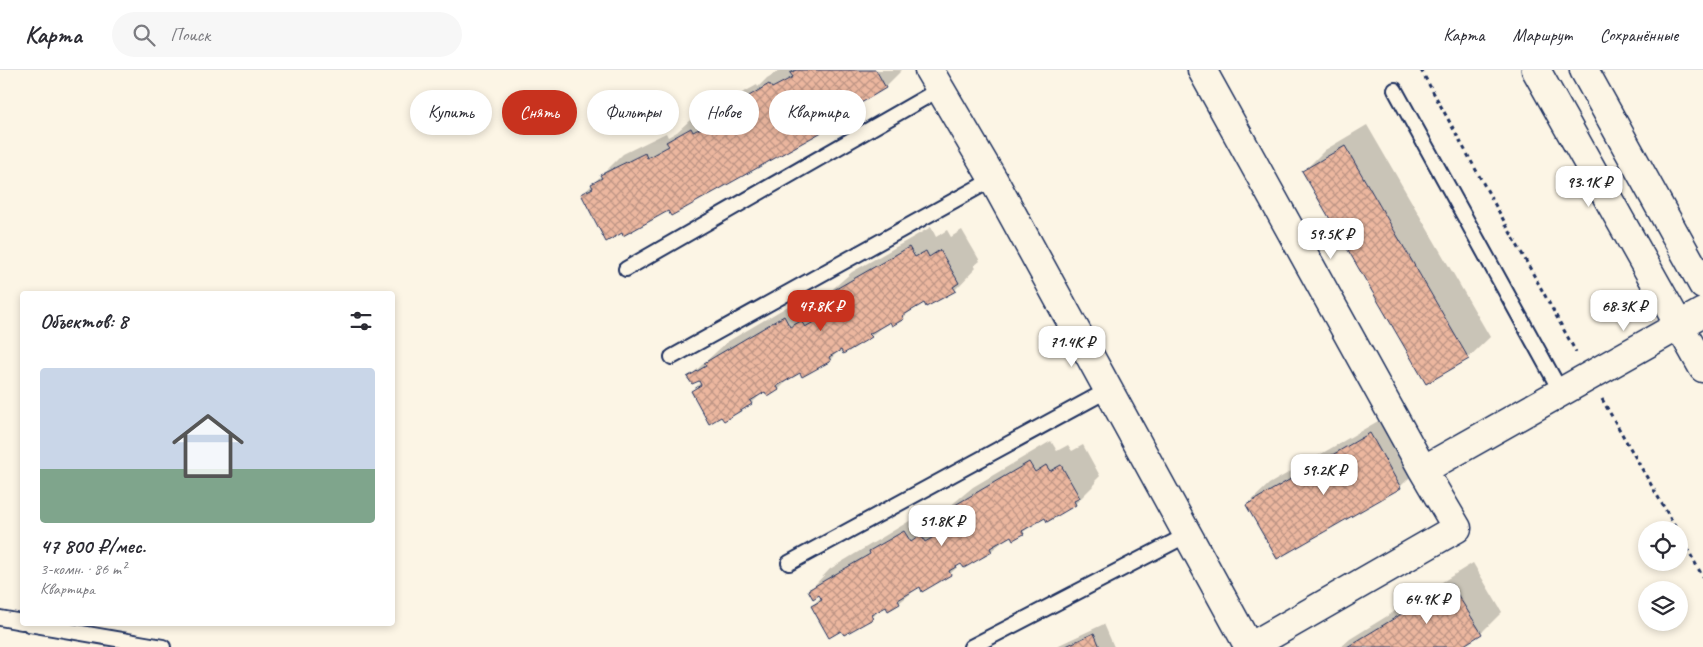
<!DOCTYPE html>
<html lang="ru">
<head>
<meta charset="utf-8">
<style>
	body { margin:0; font-family:Caveat,sans-serif; background:#f7f7f7; color:#2b2b33; height:100vh; display:flex; flex-direction:column; font-size:19px; white-space:nowrap }
	* { box-sizing:border-box; margin:0 }
	p { font-size:16px; color:#7c7c81 }
	.icon { flex:none; width:28px; height:28px; fill:none; stroke:currentColor; stroke-width:2; stroke-linecap:round; stroke-linejoin:round }
	.map { position:relative; flex:1; overflow:hidden }
	.details { position:absolute; left:20px; top:221px; width:375px; height:335px; display:flex; flex-direction:column; background:#fff; border-radius:5px; box-shadow:0 2px 8px #0003 }
	.details>* { flex:none }
	.guide { position:absolute; left:410px; top:20px; width:475px; height:45px; display:flex; gap:10px }
	.tools { position:absolute; left:1638px; top:451px; display:grid; gap:10px }
	.tools a { display:grid; place-items:center; width:50px; height:50px; border-radius:50%; background:#fff; box-shadow:0 2px 8px #0003; font-size:25px }
	.price { position:absolute; translate:-50% -42px; padding:0 11px; border-radius:10px; background:#fff; color:#222; font-size:16px; line-height:32px; filter:drop-shadow(0 1px 2px #0008) }
	.price::after { content:''; position:absolute; left:50%; top:30px; width:15px; height:11px; margin-left:-8px; background:inherit; clip-path:polygon(0 0,100% 0,50% 100%) }
	.price.selected { background:#c8321e; color:#fff }
	ul { padding:0; list-style:none }
	li { display:grid; align-content:center; gap:10px; height:265px; padding:0 20px }
	li+li { border-top:1px solid #e1e1e2 }
	li span { display:grid; place-items:center; height:155px; border-radius:5px; color:#555 }
	li>.icon { margin-inline-start:auto }
	span .icon { width:90px; height:90px; fill:#fffc; stroke-width:1 }
	li b { font-size:21px }
	h2 { display:flex; justify-content:space-between; align-items:center; height:60px; padding:0 20px; font-size:21px }
	.chip { padding:0 18px; border-radius:22px; background:#fff; box-shadow:0 2px 8px #0003; font-size:18px; line-height:45px }
	.chip.selected { background:#c8321e; color:#fff }
	header { display:flex; align-items:center; gap:30px; box-sizing:border-box; height:70px; padding:0 25px; background:#fff; border-bottom:1px solid #e1e1e2 }
	header strong { font-size:24px }
	nav { display:flex; gap:28px; margin-inline-start:auto; font-size:18px }
	.search { width:350px; height:45px; background:#f7f7f7; display:flex; align-items:center; gap:12px; box-sizing:border-box; padding:0 18px; border-radius:28px; color:#7c7c81; font-size:19px }
	.map>svg:first-child { display:block }
	.shadow { fill:#0003 }
	.building { fill:url(#building-cross-hatch); stroke:#1b2f5e }
	.lines { fill:none; stroke-linecap:round; stroke-linejoin:round }
	.service-casing { stroke:#1b2f5e; stroke-width:18 }
	.minor-casing { stroke:#1b2f5e; stroke-width:31 }
	.secondary-casing { stroke:#1b2f5e; stroke-width:31 }
	.path { stroke:#1b2f5e; stroke-width:3; stroke-dasharray:4 4; stroke-linecap:butt }
	.service { stroke:#fcf5e5; stroke-width:14 }
	.minor { stroke:#fcf5e5; stroke-width:28 }
	.secondary { stroke:#fcf5e5; stroke-width:28 }
</style>
</head>
<body>
<header>
<strong>Карта</strong>
<div class="search"><svg class="icon" aria-label="search" viewBox="0 0 24 24"><circle cx="10" cy="10" r="6"/><path d="M15 15l6 6"/></svg>Поиск</div>
<nav><a>Карта</a><a>Маршрут</a><a>Сохранённые</a></nav>
</header>
<div class="map">
<svg width="1703" height="577" viewBox="0 0 1703 577">
	<defs>
		<pattern id="building-cross-hatch" width="8" height="8" patternUnits="userSpaceOnUse" patternTransform="scale(1.25)"><rect width="8" height="8" fill="#ecb79f"/><path d="M0 0l8 8M0 8l8-8" fill="none" stroke="#be9585"/></pattern>
	</defs>
	<rect width="100%" height="100%" fill="#fcf5e5"/>
	<filter id="ink" filterUnits="userSpaceOnUse"><feTurbulence type="fractalNoise" baseFrequency=".02" numOctaves="2"/><feDisplacementMap in="SourceGraphic" scale="10" xChannelSelector="R" yChannelSelector="G"/><feConvolveMatrix kernelMatrix="1 2 1 2 8 2 1 2 1" color-interpolation-filters="sRGB"/></filter>
	<g filter="url(#ink)">
		<!-- shadow -->
		<path class="shadow" d="M780,0H902L885,17L844,41L828,57L582,125L623,84L666,63L668,67L677,62L689,51L712,38L715,42L724,33L757,15L758,17L767,8Z
			M1367,55L1490,267L1468,288L1304,101L1325,80Z
			M931,157L936,167L947,160L951,167L962,160L980,191L974,196L976,198L955,220L925,232L913,238L903,248L890,250L871,266L841,278L830,290L791,307L779,319L768,325L766,321L763,322L752,333L692,321L701,312L699,309L689,307L727,272L805,226L812,237L852,202Z
			M1392,343L1422,395L1400,417L1277,487L1247,435L1269,414Z
			M1051,371L1057,381L1068,375L1072,381L1083,375L1100,406L1095,411L1096,413L1075,434L1045,446L1013,469L1011,465L991,481L962,492L950,504L920,516L899,533L883,536L872,548L812,536L821,527L819,523L809,521L830,499L926,441L932,451L973,417Z
			M1473,493L1502,542L1481,563L1459,577H1341L1350,569Z
			M1104,554L1114,577H1057L1059,575Z"/>
		<!-- building -->
		<path class="building" d="M796,0H876L886,18L826,54L829,58L671,146L668,141L623,166L622,163L606,172L581,124L593,118L591,114L602,108L600,105L645,83L647,88L669,76L666,72L691,58L693,62L703,57L701,54L735,35L737,38L746,33L744,29L769,14L772,18L793,7L790,3Z
			M1345,76L1469,289L1426,314L1302,101Z
			M909,177L915,187L926,181L929,187L940,180L959,213L953,217L956,221L926,237L924,233L902,246L904,249L892,256L890,252L869,264L872,267L843,284L841,280L829,287L831,291L802,307L800,303L777,316L779,320L768,327L765,322L750,331L752,334L724,351L721,347L709,354L691,321L701,315L699,311L692,314L687,307L706,296L704,293L784,246L790,257L801,251L805,257L826,245L823,240L816,244L813,237L831,227L829,223Z
			M1370,363L1401,418L1277,489L1246,435Z
			M1029,392L1035,402L1046,395L1050,401L1061,395L1080,428L1074,431L1076,435L1047,452L1045,448L1022,461L1024,464L1013,470L1011,466L990,478L992,482L964,498L961,494L949,501L951,505L922,522L920,517L898,530L900,534L888,541L886,537L871,545L873,549L844,565L841,561L829,568L811,536L822,530L819,525L813,529L808,520L870,484L869,481L904,461L911,472L921,465L925,472L947,459L944,454L937,458L933,452L952,441L950,438Z
			M1451,514L1482,564L1461,577H1347Z
			M1094,563L1100,577H1064Z"/>
		<g class="lines">
			<defs>
				<path id="service" d="M1395,20L1561,322
					M626,199L940,19
					M672,287L993,109
					M789,493L1108,320
					M0,548L22,552
					M29,554L163,577
					M971,577L1187,465"/>
				<path id="minor" d="M929,0L993,109L1249,577
					M1202,0L1423,400
					M1250,577L1457,458L1423,400L1703,242"/>
				<path id="secondary" d="M1536,0L1703,298
					M1584,0L1703,215"/>
			</defs>
			<!-- service casing -->
			<use href="#service" class="service-casing"/>
			<!-- minor casing -->
			<use href="#minor" class="minor-casing"/>
			<!-- secondary casing -->
			<use href="#secondary" class="secondary-casing"/>
			<!-- path -->
			<path class="path" d="M1421,0L1576,282
				M1602,329L1677,460
				M1679,464L1703,507"/>
			<!-- service -->
			<use href="#service" class="service"/>
			<!-- minor -->
			<use href="#minor" class="minor"/>
			<!-- secondary -->
			<use href="#secondary" class="secondary"/>
		</g>
	</g>
</svg>
<div class="tools">
<a><svg class="icon" aria-label="locate" viewBox="0 0 24 24"><circle cx="12" cy="12" r="6"/><path d="M12 2v4M12 18v4M2 12h4M18 12h4"/></svg></a>
<a><svg class="icon" aria-label="layers" viewBox="0 0 24 24"><path d="M12 4l9 5-9 5-9-5zM3 14l9 5 9-5"/></svg></a>
</div>
<b class="price" style="left:1589px;top:138px">93.1K ₽</b>
<b class="price" style="left:1331px;top:190px">59.5K ₽</b>
<b class="price selected" style="left:821px;top:262px">47.8K ₽</b>
<b class="price" style="left:1624px;top:262px">68.3K ₽</b>
<b class="price" style="left:1072px;top:298px">71.4K ₽</b>
<b class="price" style="left:1324px;top:426px">59.2K ₽</b>
<b class="price" style="left:942px;top:477px">51.8K ₽</b>
<b class="price" style="left:1427px;top:555px">64.9K ₽</b>
<div class="guide">
<a class="chip">Купить</a>
<a class="chip selected">Снять</a>
<a class="chip">Фильтры</a>
<a class="chip">Новое</a>
<a class="chip">Квартира</a>
</div>
<section class="details">
<h2>Объектов: 8<svg class="icon" aria-label="filters" viewBox="0 0 24 24"><path d="M4 7h16M4 17h16"/><circle cx="9" cy="7" r="2"/><circle cx="15" cy="17" r="2"/></svg></h2>
<ul>
<li><span style="background:linear-gradient(#c9d6e8 65%,#7fa58c 0)"><svg class="icon" aria-label="home" viewBox="0 0 24 24"><path d="M3 11l9-7 9 7M6 9v11h12V9"/></svg></span><div><b>47 800 ₽/мес.</b><p>3-комн. · 86 m²</p><p>Квартира</p></div></li>
</ul>
</section>
</div>
</body>
</html>
